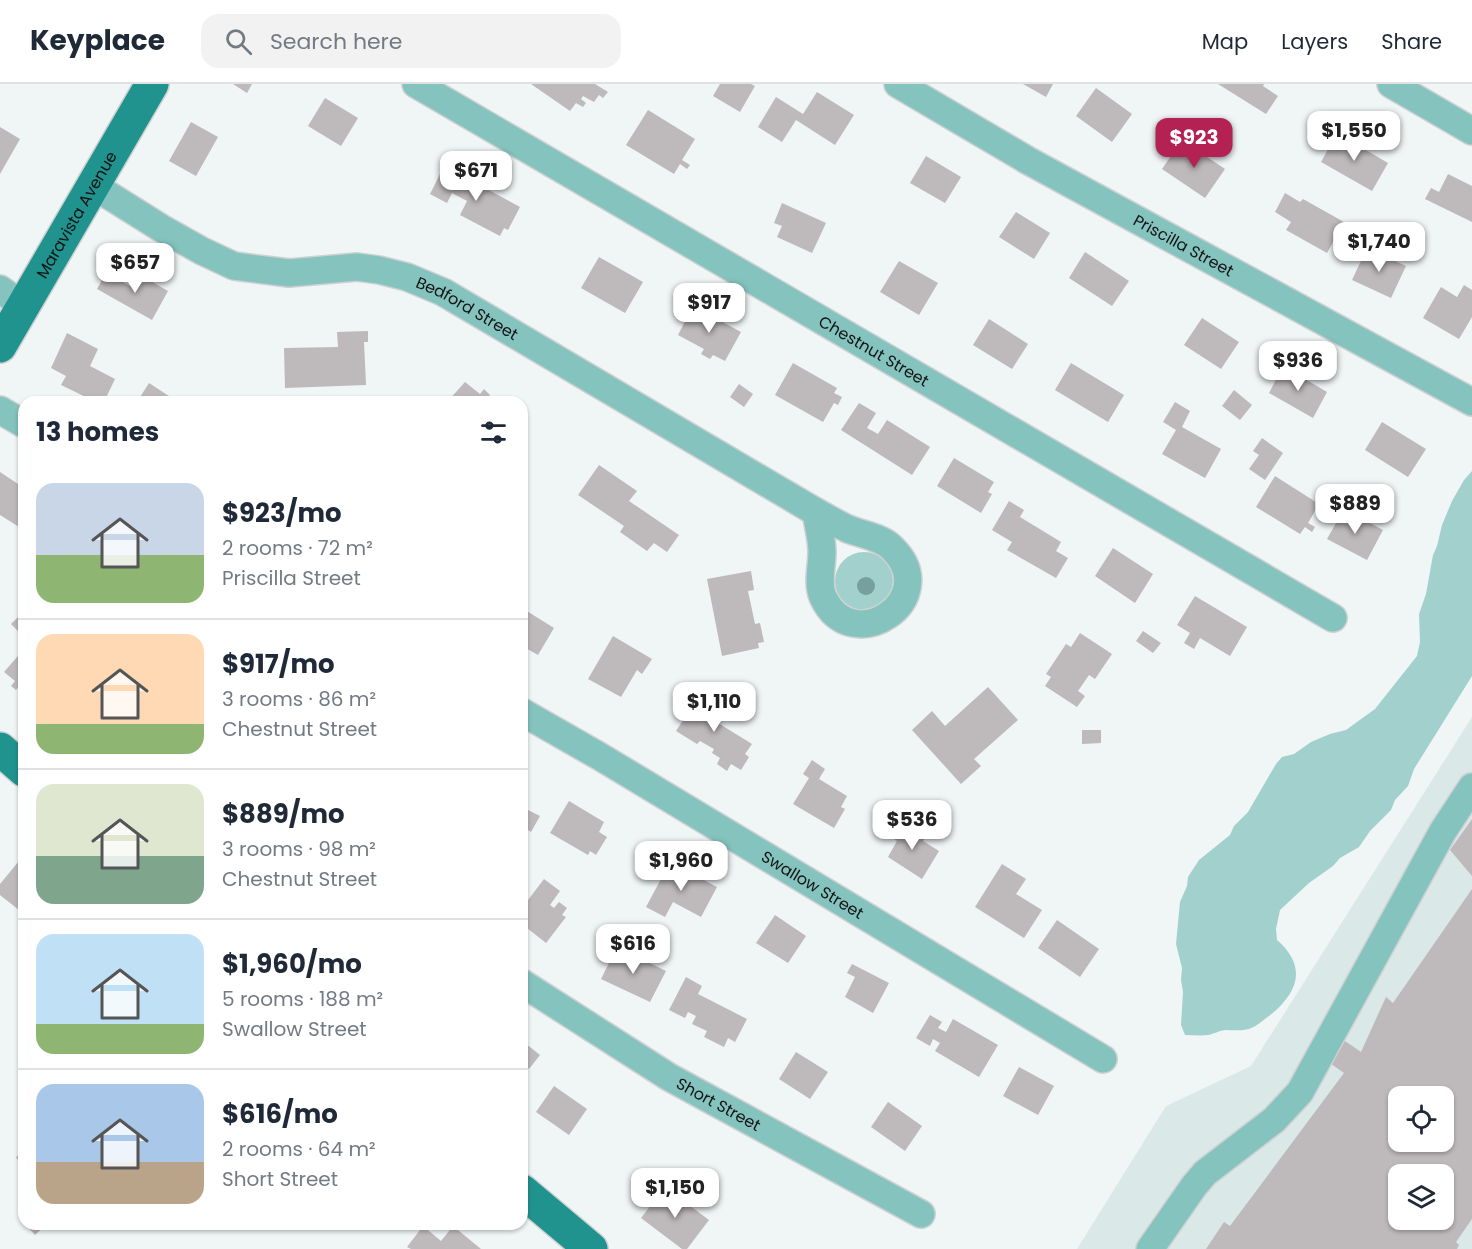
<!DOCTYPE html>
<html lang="en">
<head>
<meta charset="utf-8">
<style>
	body { margin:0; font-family:Poppins,sans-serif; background:#f2f2f3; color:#1f2937; height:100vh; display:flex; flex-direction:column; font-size:22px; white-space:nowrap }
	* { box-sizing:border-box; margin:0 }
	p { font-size:20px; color:#747a83 }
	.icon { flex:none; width:33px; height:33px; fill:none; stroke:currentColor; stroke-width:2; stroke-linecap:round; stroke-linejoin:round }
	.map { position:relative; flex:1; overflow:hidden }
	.details { position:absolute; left:18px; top:312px; width:510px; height:834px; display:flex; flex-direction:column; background:#fff; border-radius:18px; box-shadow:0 2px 4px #0004 }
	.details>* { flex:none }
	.tools { position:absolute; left:1388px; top:1002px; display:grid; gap:12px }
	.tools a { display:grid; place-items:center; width:66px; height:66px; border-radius:12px; background:#fff; box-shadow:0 2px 4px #0004; font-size:30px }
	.price { position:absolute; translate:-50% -51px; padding:0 14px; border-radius:12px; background:#fff; color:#222; font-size:20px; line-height:39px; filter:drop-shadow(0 2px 3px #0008) }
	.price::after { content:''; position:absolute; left:50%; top:36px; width:18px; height:14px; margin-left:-9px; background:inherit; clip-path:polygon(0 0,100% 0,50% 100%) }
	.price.active { background:#b32253; color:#fff }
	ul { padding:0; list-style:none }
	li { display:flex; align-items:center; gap:18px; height:150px; padding:0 18px }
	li+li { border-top:2px solid #e0e1e3 }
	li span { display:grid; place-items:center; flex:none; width:168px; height:120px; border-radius:18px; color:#555 }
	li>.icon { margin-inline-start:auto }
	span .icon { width:72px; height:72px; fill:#fffc; stroke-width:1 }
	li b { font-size:26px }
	h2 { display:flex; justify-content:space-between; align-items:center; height:72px; padding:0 18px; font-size:26px }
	header { display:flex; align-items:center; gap:36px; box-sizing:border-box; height:84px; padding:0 30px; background:#fff; border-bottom:2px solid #e0e1e3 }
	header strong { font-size:28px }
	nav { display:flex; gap:33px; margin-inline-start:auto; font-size:21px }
	.search { width:420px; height:54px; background:#f2f2f3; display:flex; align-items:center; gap:15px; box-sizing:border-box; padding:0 21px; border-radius:18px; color:#747a83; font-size:22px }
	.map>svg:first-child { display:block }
	.built { fill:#dae8e7; fill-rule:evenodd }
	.green { fill:#a1d0cd }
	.building { fill:#beb9ba; fill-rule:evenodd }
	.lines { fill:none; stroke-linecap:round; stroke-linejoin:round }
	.minor-casing { stroke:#cdd1d1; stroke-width:30 }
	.major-casing { stroke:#cdd1d1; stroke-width:36 }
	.minor { stroke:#85c3bf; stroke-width:27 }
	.major { stroke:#21938f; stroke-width:33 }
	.tree { fill:#769f9e }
	.labels { text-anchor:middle; stroke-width:6; stroke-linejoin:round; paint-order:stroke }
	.street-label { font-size:16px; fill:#131414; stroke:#fff }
</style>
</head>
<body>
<header>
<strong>Keyplace</strong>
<div class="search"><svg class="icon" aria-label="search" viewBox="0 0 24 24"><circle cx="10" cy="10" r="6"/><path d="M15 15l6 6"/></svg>Search here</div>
<nav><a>Map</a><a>Layers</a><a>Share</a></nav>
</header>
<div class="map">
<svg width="1472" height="1165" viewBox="0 0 1472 1165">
	<rect width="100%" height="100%" fill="#f0f5f5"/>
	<!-- built -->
	<path class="built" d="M1472,633V1165H1077L1166,1022L1251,982ZM1398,1012H1443V1058H1398ZM1398,1090H1443V1136H1398Z"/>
	<!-- green -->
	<path class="green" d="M1472,387V592L1414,685L1408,702L1395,716L1391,726L1370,747L1359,763L1340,774L1333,782L1309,799L1280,826L1276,845L1277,856C1308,883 1298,909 1269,932C1262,937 1257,942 1249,945C1241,947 1234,946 1226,946C1220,946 1214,950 1208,951C1201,952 1193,951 1185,951L1181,941L1183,908L1181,896L1182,884L1176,860L1180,818L1187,802L1188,793L1199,776L1230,751L1234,742L1248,728L1276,680L1282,673L1294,670L1311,658L1330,650L1346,646L1375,625L1417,572L1420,558L1419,530L1426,510L1433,471L1437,462L1442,441L1452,417L1464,396Z
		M835 497a29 29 0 1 1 58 0a29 29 0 1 1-58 0Z"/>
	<!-- building -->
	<path class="building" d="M233,0H252L247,9Z
		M531,0H595L608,8L603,14L599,11L594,18L583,12L581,15L586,19L583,23L576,19L570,27Z
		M720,0H751L755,2L740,28L713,12Z
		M1023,0H1053L1046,13Z
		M1218,0H1264L1263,2L1278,12L1266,30Z
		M1096,4L1132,30L1112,58L1076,32Z
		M817,8L854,31L835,61L796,36L782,58L758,43L776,13L803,30Z
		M325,14L358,34L341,62L308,42Z
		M648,26L695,55L682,76L690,81L687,85L680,80L674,90L626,61Z
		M191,38L218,53L196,92L169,77Z
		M0,43L20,55L0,90Z
		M1337,49L1388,79L1372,107L1321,78Z
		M1182,56L1225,85L1205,114L1162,85Z
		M926,72L961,93L945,119L910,99Z
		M444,82L520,123L508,146L504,144L500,152L460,131L467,117L452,109L447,119L430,110Z
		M1448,90L1472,102V138L1425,115L1431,104L1439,108Z
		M1285,109L1300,118L1303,115L1344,138L1327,169L1286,146L1291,138L1275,128Z
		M782,119L826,139L812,169L777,153L782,142L774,139Z
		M1016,128L1050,149L1034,175L999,153Z
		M1367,164L1406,182L1391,214L1352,196Z
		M1085,168L1129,197L1112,222L1069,194Z
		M599,173L643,198L625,229L581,204Z
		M899,177L938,199L919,231L880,208Z
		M106,189L130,202L137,189L168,207L152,236L97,205Z
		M1464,201L1472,206V233L1459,255L1423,234L1441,203L1457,213Z
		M693,222L741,248L725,277L713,271L710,275L701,270L704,265L678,251Z
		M1202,234L1239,258L1221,285L1184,261Z
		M989,235L1028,260L1012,285L973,261Z
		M368,247V258H364L366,301L285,304L284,264L338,263L337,248Z
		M67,249L98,265L90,282L115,295L104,318H96L61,301L66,292L51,284Z
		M793,279L837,304L834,309L842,313L838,321L834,319L823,338L775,311Z
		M1071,279L1124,311L1108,338L1055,306Z
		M1283,282L1327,308L1313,334L1269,309Z
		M465,298L480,310L484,305L490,311L487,314L491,318H447Z
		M149,299L178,318H137Z
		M739,300L753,310L744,323L730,313Z
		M1234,306L1252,321L1240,336L1222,322Z
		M1175,318L1190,327L1182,343L1221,365L1205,394L1162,370L1176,346L1163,338Z
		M859,319L876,329L867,344L878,350L887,336L930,363L912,391L841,346Z
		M1382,338L1426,365L1408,393L1365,366Z
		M1262,354L1283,369L1265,396L1249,385L1259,371L1253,367Z
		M954,374L994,398L988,408L992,410L981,429L937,402Z
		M599,381L637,407L629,417L679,451L667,468L654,459L647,467L620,448L624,442L578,411Z
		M0,388L24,404V446L0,431Z
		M1275,392L1319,420L1308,439L1315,443L1312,448L1305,443L1300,450L1256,423Z
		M1009,417L1024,426L1020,433L1061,458L1056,467L1068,474L1056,494L1007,466L1012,458L992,446Z
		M1344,425L1383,446L1367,476L1327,455Z
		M1113,464L1153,490L1135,519L1095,492Z
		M751,487L754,506L748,507L755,540L760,539L764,558L758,559L759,564L722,572L707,495Z
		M1195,512L1247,543L1230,572L1200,554L1194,565L1184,559L1190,549L1177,541Z
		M522,524L554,544L538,571L522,562Z
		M24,527V553L11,540Z
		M1143,547L1161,559L1153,569L1136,557Z
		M1080,549L1112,570L1095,595L1089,591L1078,607L1085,612L1077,623L1045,602L1051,593L1046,590L1066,560L1071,563Z
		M613,552L652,575L642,590L637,586L621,613L588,595Z
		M24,565V607L19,602L16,606L11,602L15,597L4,588Z
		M988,603L1018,636L974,675L981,682L961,700L912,646L932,627L945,642Z
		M700,610L726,626L718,639L752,660L745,670L749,673L741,686L731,680L727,687L717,680L720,674L712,669L714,665L700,657L697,660L676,647Z
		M1082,646H1101V659L1082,660Z
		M812,676L825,685L819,695L847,712L841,723L845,725L834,744L793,720L809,694L803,690Z
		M569,717L604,738L599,748L607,753L596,771L590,767L588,771L550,749Z
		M528,726L540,732L531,748L522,742V737Z
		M1472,735V792L1450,766Z
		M896,740L915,752L919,745L927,750L923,757L939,767L922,795L888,773L897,757L889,752Z
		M19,777L24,781V830L0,811V800Z
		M670,778L717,803L701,833L673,818L665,833L646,823Z
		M1002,780L1026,795L1016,810L1042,826L1024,854L975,823Z
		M544,795L560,807L550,821L554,824L559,818L567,824L562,831L566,833L546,859L522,840V824Z
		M1472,805V1135L1456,1158L1459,1161L1457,1165H1206L1224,1138L1230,1142L1344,989L1327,977L1342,955L1361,968L1386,913L1393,919ZM1398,1012H1443V1058H1398ZM1398,1090H1443V1136H1398Z
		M775,831L806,852L788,879L756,859Z
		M1057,836L1099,865L1080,893L1038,864Z
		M617,863L666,887L650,918L601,895Z
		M852,880L889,899L873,929L845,913L855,893L847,889Z
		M686,893L702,902L698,910L747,935L735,958L728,954L724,963L704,953L707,947L692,940L696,932L688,928L685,934L669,926Z
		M930,931L942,938L938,944L946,948L953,935L998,961L979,993L935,967L940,959L933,955L930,962L916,954Z
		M525,959L540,971L529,985L525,981L522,985V963Z
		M796,968L828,988L810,1015L779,995Z
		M1019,983L1054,1002L1038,1031L1003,1012Z
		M554,1002L587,1025L569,1051L536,1028Z
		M888,1018L922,1042L905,1067L871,1043Z
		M20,1068L24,1072V1089L18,1084L23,1079L16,1074Z
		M665,1103L709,1136L687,1165H682L641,1134Z
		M25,1140H47L35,1151Z
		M423,1142L441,1157L453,1142L481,1165H411L407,1163Z"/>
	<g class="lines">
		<defs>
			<g id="minor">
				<path id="s1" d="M416,0L1333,534"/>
				<path id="s2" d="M898,0L1027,76L1472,318"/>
				<path d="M1391,0L1472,47"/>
				<path id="s3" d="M94,102L161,144L202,167L234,182L289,189L357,183L379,186L407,193L443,208L816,428"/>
				<path d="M0,205L23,222"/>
				<path d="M0,326L24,340"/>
				<path d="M816,428C826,433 837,440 848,445C863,451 882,453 893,465C943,515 852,576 823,513C817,499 822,483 822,468C822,455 818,441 816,428Z"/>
				<path id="s4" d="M522,628L599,672L1103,975"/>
				<path id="s5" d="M522,899L669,993L921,1130"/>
				<path d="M1150,1165L1194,1102L1205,1089L1274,1036L1300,1008L1443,747L1472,703"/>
			</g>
			<g id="major">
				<path id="s6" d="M0,262L152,0"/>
				<path d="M0,665L24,686"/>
				<path d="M522,1107L591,1165"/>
			</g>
		</defs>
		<!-- minor casing -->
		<use href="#minor" class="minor-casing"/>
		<!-- major casing -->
		<use href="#major" class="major-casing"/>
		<!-- minor -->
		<use href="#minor" class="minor"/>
		<!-- major -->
		<use href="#major" class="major"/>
	</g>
	<!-- trees -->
	<circle class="tree" cx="866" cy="502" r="9"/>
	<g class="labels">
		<!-- street labels -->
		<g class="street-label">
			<text dy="6" stroke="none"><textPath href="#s6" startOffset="152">Maravista Avenue</textPath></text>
			<text dy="6" stroke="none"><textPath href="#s2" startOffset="328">Priscilla Street</textPath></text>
			<text dy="6" stroke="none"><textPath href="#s3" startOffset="404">Bedford Street</textPath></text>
			<text dy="6" stroke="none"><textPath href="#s1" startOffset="530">Chestnut Street</textPath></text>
			<text dy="6" stroke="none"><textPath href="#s4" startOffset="338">Swallow Street</textPath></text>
			<text dy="6" stroke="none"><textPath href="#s5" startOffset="231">Short Street</textPath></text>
		</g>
	</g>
</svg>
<div class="tools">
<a><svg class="icon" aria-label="locate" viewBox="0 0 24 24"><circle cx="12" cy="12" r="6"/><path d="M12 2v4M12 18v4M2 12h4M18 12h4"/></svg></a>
<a><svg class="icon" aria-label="layers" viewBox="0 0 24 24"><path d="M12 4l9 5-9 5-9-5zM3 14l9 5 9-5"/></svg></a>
</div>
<b class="price" style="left:1354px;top:78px">$1,550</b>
<b class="price active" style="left:1194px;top:85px">$923</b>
<b class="price" style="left:476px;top:118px">$671</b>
<b class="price" style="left:1379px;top:189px">$1,740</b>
<b class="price" style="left:135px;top:210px">$657</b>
<b class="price" style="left:709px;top:250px">$917</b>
<b class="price" style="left:1298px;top:308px">$936</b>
<b class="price" style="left:1355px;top:451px">$889</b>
<b class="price" style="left:714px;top:649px">$1,110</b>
<b class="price" style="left:912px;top:767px">$536</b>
<b class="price" style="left:681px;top:808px">$1,960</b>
<b class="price" style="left:633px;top:891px">$616</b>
<b class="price" style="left:675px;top:1135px">$1,150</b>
<section class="details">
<h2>13 homes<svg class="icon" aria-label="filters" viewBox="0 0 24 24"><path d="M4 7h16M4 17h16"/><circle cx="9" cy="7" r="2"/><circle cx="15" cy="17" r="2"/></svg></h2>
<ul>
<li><span style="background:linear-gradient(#c9d6e8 60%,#8fb573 0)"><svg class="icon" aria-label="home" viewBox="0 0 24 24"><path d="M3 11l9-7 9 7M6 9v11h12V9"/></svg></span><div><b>$923/mo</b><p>2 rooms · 72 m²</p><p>Priscilla Street</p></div></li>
<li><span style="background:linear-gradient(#ffd9b3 75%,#8fb573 0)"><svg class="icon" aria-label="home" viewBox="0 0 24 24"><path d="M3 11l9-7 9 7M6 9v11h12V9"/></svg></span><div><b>$917/mo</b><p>3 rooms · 86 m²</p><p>Chestnut Street</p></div></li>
<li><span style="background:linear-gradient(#dfe7d0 60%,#7fa58c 0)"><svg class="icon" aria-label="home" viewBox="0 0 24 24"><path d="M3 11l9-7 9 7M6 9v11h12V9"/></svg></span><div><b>$889/mo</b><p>3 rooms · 98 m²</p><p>Chestnut Street</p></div></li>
<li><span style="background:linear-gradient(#bfe0f5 75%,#8fb573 0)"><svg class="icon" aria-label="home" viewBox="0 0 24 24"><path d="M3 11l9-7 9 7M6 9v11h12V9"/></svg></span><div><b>$1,960/mo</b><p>5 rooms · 188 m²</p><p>Swallow Street</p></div></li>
<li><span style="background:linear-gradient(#a9c7e8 65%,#b9a48a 0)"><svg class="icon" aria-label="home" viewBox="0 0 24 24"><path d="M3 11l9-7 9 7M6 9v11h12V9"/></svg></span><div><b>$616/mo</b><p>2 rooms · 64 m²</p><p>Short Street</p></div></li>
</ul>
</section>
</div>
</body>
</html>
